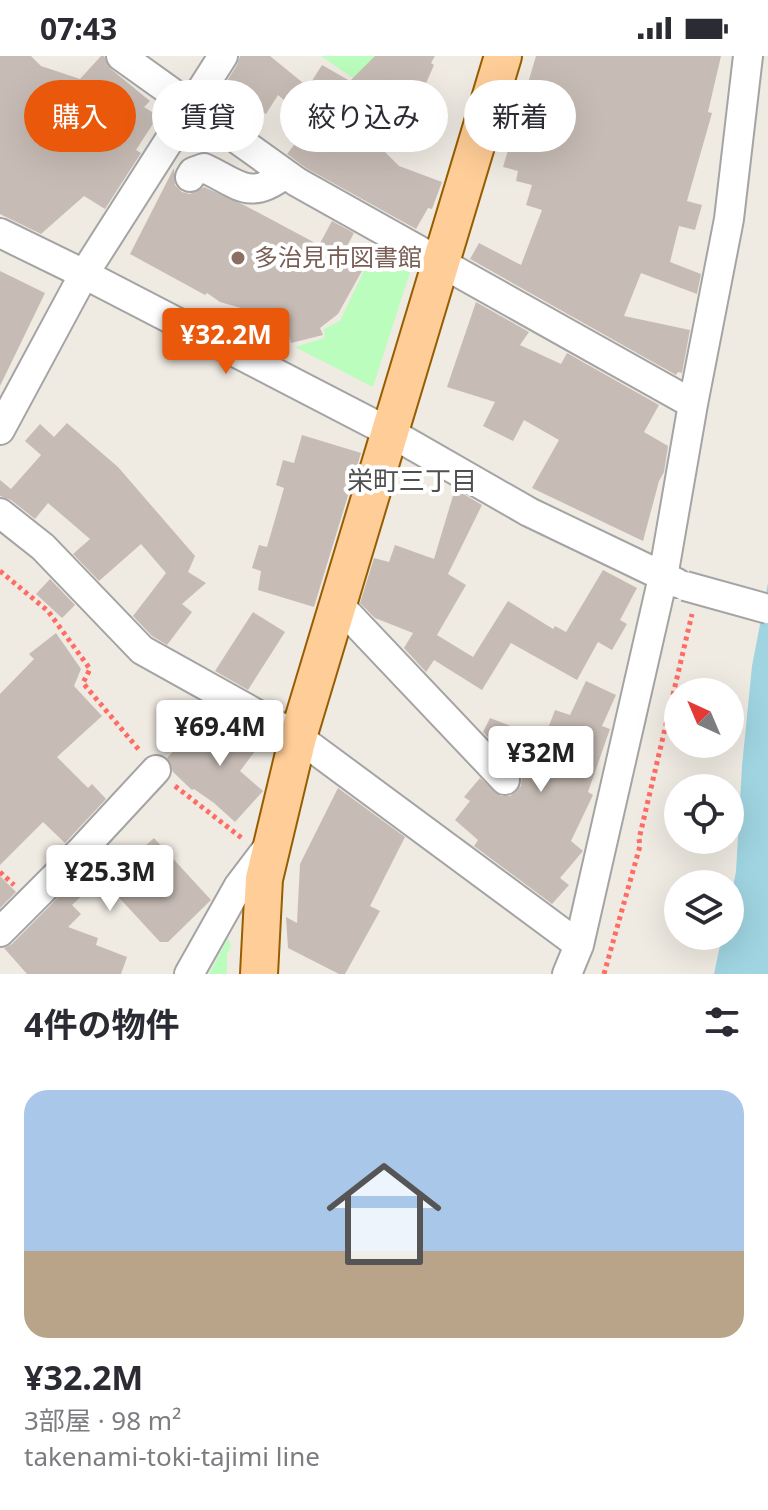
<!DOCTYPE html>
<html lang="ja">
<head>
<meta charset="utf-8">
<style>
	body { margin:0; font-family:"Noto Sans","Noto Sans JP",sans-serif; background:#f2f2f3; color:#2b2b33; height:100vh; display:flex; flex-direction:column; font-size:30px; white-space:nowrap }
	* { box-sizing:border-box; margin:0 }
	p { font-size:26px; color:#7c7c81 }
	.icon { flex:none; width:44px; height:44px; fill:none; stroke:currentColor; stroke-width:2; stroke-linecap:round; stroke-linejoin:round }
	.map { position:relative; height:918px; overflow:hidden }
	.side { display:flex; flex-direction:column; background:#fff; flex:1 }
	.side>* { flex:none }
	.top-card { position:absolute; left:24px; top:24px; width:720px; height:72px; display:flex; gap:16px }
	.needle { width:52px; rotate:316deg }
	.fabs { position:absolute; left:664px; top:622px; display:grid; gap:16px }
	.fabs a { display:grid; place-items:center; width:80px; height:80px; border-radius:50%; background:#fff; box-shadow:0 8px 32px #0002; font-size:40px }
	.price { position:absolute; translate:-50% -68px; padding:0 18px; border-radius:8px; background:#fff; color:#222; font-size:26px; line-height:52px; filter:drop-shadow(0 2px 4px #0008) }
	.price::after { content:''; position:absolute; left:50%; top:48px; width:24px; height:18px; margin-left:-12px; background:inherit; clip-path:polygon(0 0,100% 0,50% 100%) }
	.price.on { background:#ea580c; color:#fff }
	ul { padding:0; list-style:none }
	li { display:grid; align-content:center; gap:16px; height:424px; padding:0 24px }
	li span { display:grid; place-items:center; height:248px; border-radius:24px; color:#555 }
	li>.icon { margin-inline-start:auto }
	span .icon { width:144px; height:144px; fill:#fffc; stroke-width:1 }
	li b { font-size:34px }
	h2 { display:flex; justify-content:space-between; align-items:center; height:96px; padding:0 24px; font-size:34px }
	.tag { padding:0 28px; border-radius:36px; background:#fff; box-shadow:0 8px 32px #0002; font-size:28px; line-height:72px }
	.tag.on { background:#ea580c; color:#fff }
	.status { display:flex; justify-content:space-between; align-items:center; height:56px; padding:0 40px; background:#fff; direction:ltr }
	.status svg { height:22px; fill:currentColor }
	.map>svg:first-child { display:block }
	.park { fill:#bbfdbd }
	.water { fill:#9fd4e0 }
	.building { fill:#c7bcb5 }
	.lines { fill:none; stroke-linecap:round; stroke-linejoin:round }
	.minor-casing { stroke:#a4a4a4; stroke-width:32 }
	.major-casing { stroke:#965e00; stroke-width:40 }
	.path { stroke:#ff6c63; stroke-width:5; stroke-dasharray:4 4; stroke-linecap:butt }
	.minor { stroke:#fff; stroke-width:28 }
	.major { stroke:#ffcd97; stroke-width:36 }
	.minor-bridge-casing { stroke:#a4a4a4; stroke-width:32; stroke-linecap:butt }
	.minor-bridge { stroke:#fff; stroke-width:28 }
	.education-dot { fill:#8d6e63; stroke:#fff; stroke-width:3 }
	.labels { text-anchor:middle; stroke-width:8; stroke-linejoin:round; paint-order:stroke }
	.education-label { font-size:24px; fill:#785e54; stroke:#fff; text-anchor:start }
	.neighbourhood-label { font-size:26px; fill:#505050; stroke:#fff }
</style>
</head>
<body>
<div class="status"><b>07:43</b><svg viewBox="0 0 49 12"><path d="M0 12V9h3v3zM5 12V6h3v6zM10 12V3h3v9zM15 12V0h3v12zM26 1h20v11H26zM47 4h2v5h-2z"/></svg></div>
<div class="map">
<svg width="768" height="918" viewBox="0 0 768 918">
	<rect width="100%" height="100%" fill="#efeae2"/>
	<!-- park -->
	<path class="park" d="M321,0H402L382,42Z
		M369,204L393,216L411,213L373,331L295,291L325,282L324,273L340,265Z
		M228,882L231,890L227,898V918H209Z"/>
	<!-- water -->
	<path class="water" d="M768,527V918H714L722,880H730V845L736,816L742,710L752,610Z"/>
	<!-- building -->
	<path class="building" d="M0,0H31L41,10L80,23L101,0H104L111,13L150,45L144,51L158,60L136,94L141,97L105,153L84,140L41,178L0,158Z
		M240,0H270L308,31L322,9L350,25L375,0H435L431,7L434,9L413,57L410,56L383,94L399,110L442,126L432,153L428,152L416,173L306,112L287,98L311,67L278,39L266,58L262,55L252,72L214,46L237,9Z
		M536,0H721L708,56L712,57L687,145L702,149L695,174L679,170L670,206L701,218L697,238L641,217L624,260L690,274L682,317L678,316L676,319L470,203L479,187L521,209L542,154L526,149L532,129L516,125L518,115L503,111Z
		M174,112L175,129L182,136L190,138L204,131L244,149L319,189L332,165L354,177L341,201L363,213L338,258L320,272L323,279L291,287L287,273L269,278L265,261L253,264L241,252L220,246L207,237L205,239L130,198Z
		M0,215L45,237L0,330Z
		M476,246L529,276L520,289L561,308L567,297L659,349L644,376L668,390L664,416L659,425L643,485L532,432L559,384L524,364L513,385L483,370L495,346L447,331Z
		M67,367L118,411L195,500L188,516L206,527L182,548L192,556L167,589L152,580L133,560L166,517L141,488L99,525L73,498L90,483L48,447L35,463L11,444L0,440V424L11,433L41,399L25,385L40,368L54,381Z
		M302,379L361,397L314,551L258,534L261,515L252,512L259,489L267,491L284,432L276,429L283,404L294,407Z
		M455,433L482,449L448,518L466,529L437,579L473,601L508,545L553,573L555,570L566,576L603,514L637,532L620,564L627,568L612,594L598,586L577,624L511,587L482,634L434,604L426,616L404,592L413,577L375,562L360,547L374,502L389,506L395,489L434,503Z
		M50,523L75,549L62,562L36,538Z
		M253,556L285,576L248,634L215,615Z
		M56,577L81,613L74,630L102,660L57,701L88,732L92,728L106,743L65,787L43,766L0,809V638L34,603L29,598Z
		M586,625L616,639L602,670L610,673L588,736L593,739L571,785L583,795L560,822L569,829L552,848L474,790L478,784L455,764L470,745L464,741L480,722L501,740H510L521,730L522,721L518,713L483,676L490,662L544,683L555,654L570,659Z
		M231,663L265,682L240,715L263,735L235,766L214,747L194,733L192,734L173,716L167,702L191,677L209,694Z
		M338,732L405,781L370,850L380,855L345,918H339L288,892L286,861L297,867L300,808Z
		M154,782L211,844L168,886H160L101,822L72,849L81,858L68,871L98,882L96,889L127,901L121,918H27L4,892L12,888L108,791L125,808Z
		M0,820L16,836L0,852Z"/>
	<g class="lines">
		<defs>
			<path id="minor" d="M121,0L297,126L693,348
				M190,121L193,116L204,112C239,128 249,146 285,118
				M0,177L84,218L391,377L529,456L677,527
				M0,374L84,218L223,0
				M0,457L43,491L142,594L298,681L579,889
				M339,549L505,724
				M0,876L80,796L156,714
				M189,918L238,831L269,790
				M567,918L579,889L663,521L693,348L729,163L748,0"/>
			<path id="major" d="M259,918L264,823L298,681L503,0"/>
		</defs>
		<!-- minor casing -->
		<use href="#minor" class="minor-casing"/>
		<!-- major casing -->
		<use href="#major" class="major-casing"/>
		<!-- path -->
		<path class="path" d="M0,515L48,555L90,613L83,627L140,695
			M175,730L243,783
			M0,816L14,829
			M604,918L640,790L639,783L692,558"/>
		<!-- minor -->
		<use href="#minor" class="minor"/>
		<!-- major -->
		<use href="#major" class="major"/>
		<defs>
			<path id="minor-bridge" d="M685,530L768,553"/>
		</defs>
		<!-- minor-bridge casing -->
		<use href="#minor-bridge" class="minor-bridge-casing"/>
		<!-- minor-bridge -->
		<use href="#minor-bridge" class="minor-bridge"/>
	</g>
	<!-- markers -->
	<circle class="education-dot" cx="238" cy="202" r="8"/>
	<g class="labels">
		<!-- education labels -->
		<g class="education-label">
			<text x="254" y="210">多治見市図書館</text>
		</g>
		<!-- neighbourhood labels -->
		<g class="neighbourhood-label">
			<text x="412" y="434">栄町三丁目</text>
		</g>
	</g>
</svg>
<div class="fabs">
<a><svg class="needle" viewBox="-14 -14 28 28"><path d="M0-13l5 13h-10z" fill="#e53935"/><path d="M0 13l5-13h-10z" fill="#7c7c81"/></svg></a>
<a><svg class="icon" aria-label="locate" viewBox="0 0 24 24"><circle cx="12" cy="12" r="6"/><path d="M12 2v4M12 18v4M2 12h4M18 12h4"/></svg></a>
<a><svg class="icon" aria-label="layers" viewBox="0 0 24 24"><path d="M12 4l9 5-9 5-9-5zM3 14l9 5 9-5"/></svg></a>
</div>
<b class="price on" style="left:226px;top:320px">¥32.2M</b>
<b class="price" style="left:220px;top:712px">¥69.4M</b>
<b class="price" style="left:541px;top:738px">¥32M</b>
<b class="price" style="left:110px;top:857px">¥25.3M</b>
<div class="top-card">
<a class="tag on">購入</a>
<a class="tag">賃貸</a>
<a class="tag">絞り込み</a>
<a class="tag">新着</a>
</div>
</div>
<section class="side">
<h2>4件の物件<svg class="icon" aria-label="filters" viewBox="0 0 24 24"><path d="M4 7h16M4 17h16"/><circle cx="9" cy="7" r="2"/><circle cx="15" cy="17" r="2"/></svg></h2>
<ul>
<li><span style="background:linear-gradient(#a9c7e8 65%,#b9a48a 0)"><svg class="icon" aria-label="home" viewBox="0 0 24 24"><path d="M3 11l9-7 9 7M6 9v11h12V9"/></svg></span><div><b>¥32.2M</b><p>3部屋 · 98 m²</p><p>takenami-toki-tajimi line</p></div></li>
</ul>
</section>
</body>
</html>
